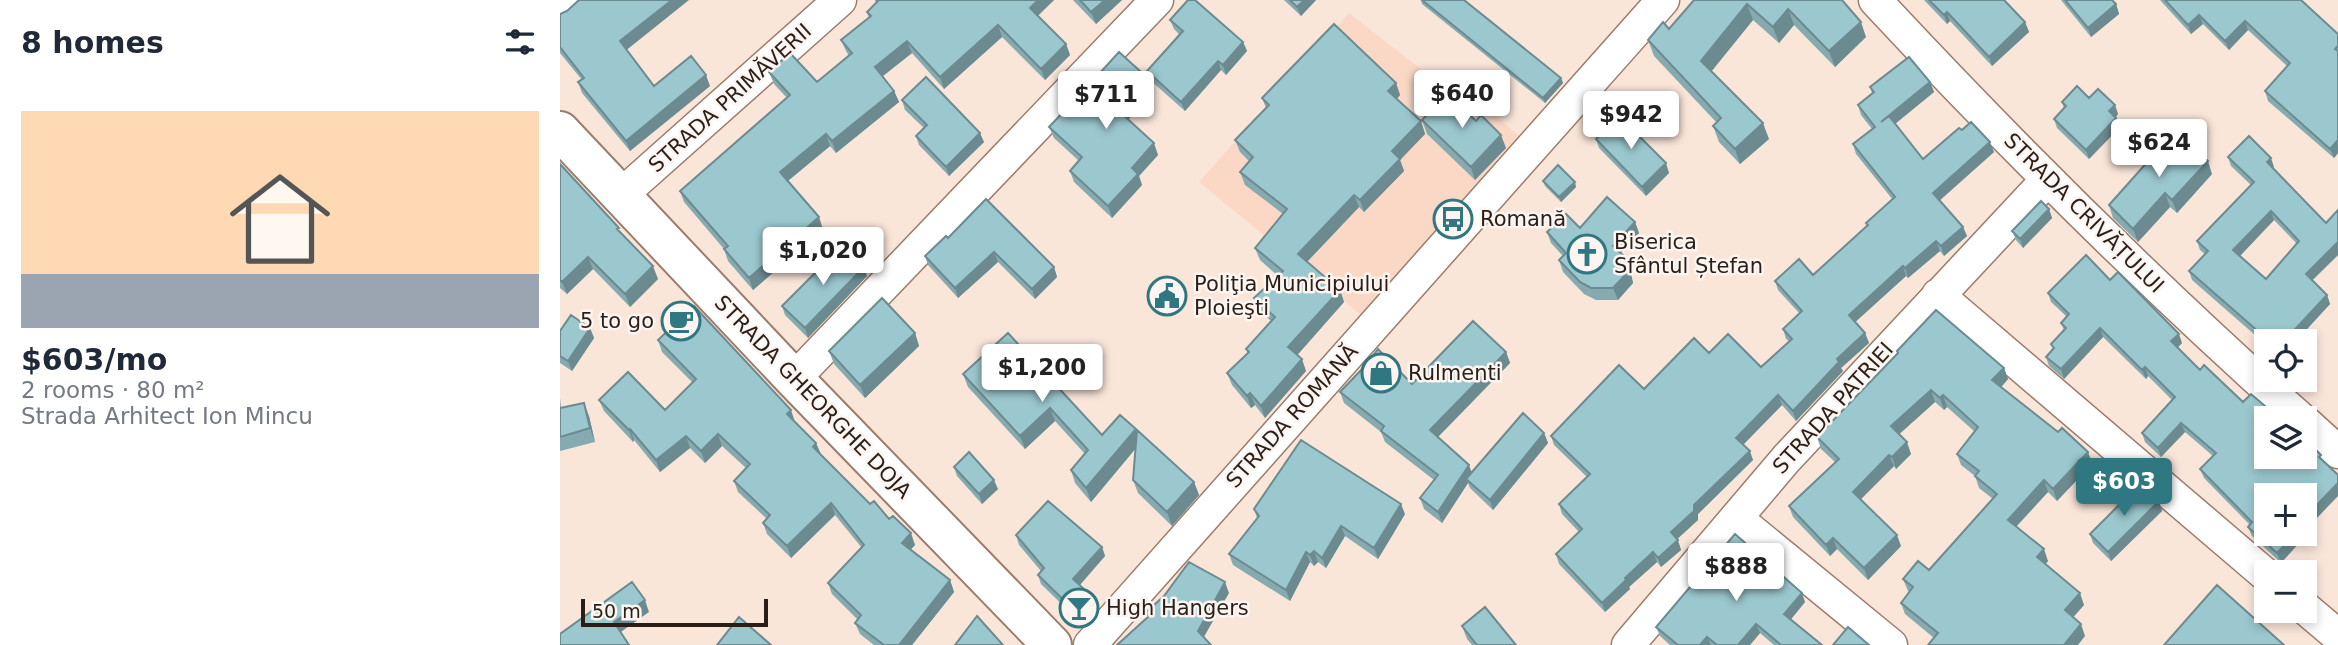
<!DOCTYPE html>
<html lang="en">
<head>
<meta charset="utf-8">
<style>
	body { margin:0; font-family:"DejaVu Sans",sans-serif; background:#f2f2f3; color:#1f2937; height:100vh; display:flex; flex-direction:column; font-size:26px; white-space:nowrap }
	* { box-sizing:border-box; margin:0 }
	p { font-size:23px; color:#747a83 }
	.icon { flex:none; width:38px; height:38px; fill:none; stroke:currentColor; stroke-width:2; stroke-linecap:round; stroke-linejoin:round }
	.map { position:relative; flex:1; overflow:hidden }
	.details { display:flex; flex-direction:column; background:#fff; width:560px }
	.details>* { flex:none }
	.tools { position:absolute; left:1694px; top:329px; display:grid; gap:14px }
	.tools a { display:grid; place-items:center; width:63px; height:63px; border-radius:0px; background:#fff; box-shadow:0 4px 10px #0003; font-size:35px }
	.scale { position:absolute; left:21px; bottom:18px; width:187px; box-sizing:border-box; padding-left:7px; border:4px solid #2b1e17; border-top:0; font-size:19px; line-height:24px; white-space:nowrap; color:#2b1e17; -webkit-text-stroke:5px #fcf5f1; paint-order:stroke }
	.price { position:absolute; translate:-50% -60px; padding:0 16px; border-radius:7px; background:#fff; color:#222; font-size:23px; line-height:46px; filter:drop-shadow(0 2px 4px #0008) }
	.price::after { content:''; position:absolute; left:50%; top:42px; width:21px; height:16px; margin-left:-10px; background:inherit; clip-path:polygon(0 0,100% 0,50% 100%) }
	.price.active { background:#307881; color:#fff }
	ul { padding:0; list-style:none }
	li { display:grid; align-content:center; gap:14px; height:371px; padding:0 21px }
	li+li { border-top:2px solid #e0e1e3 }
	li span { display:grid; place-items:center; height:217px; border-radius:0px; color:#555 }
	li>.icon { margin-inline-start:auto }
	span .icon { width:126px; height:126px; fill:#fffc; stroke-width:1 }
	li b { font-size:30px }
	h2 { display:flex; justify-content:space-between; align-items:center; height:84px; padding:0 21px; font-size:30px }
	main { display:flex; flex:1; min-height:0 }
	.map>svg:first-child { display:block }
	.built { fill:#fad8c5 }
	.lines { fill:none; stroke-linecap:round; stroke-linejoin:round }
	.minor-casing { stroke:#9c7c6a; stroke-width:35 }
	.major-casing { stroke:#9c7c6a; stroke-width:42 }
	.minor { stroke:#fff; stroke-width:32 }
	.major { stroke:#fff; stroke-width:38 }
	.wall { fill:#85abb1; fill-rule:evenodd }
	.shaded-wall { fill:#6c8b90 }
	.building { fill:#9bc7ce; stroke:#6c8b90; stroke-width:2; fill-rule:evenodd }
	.labels { text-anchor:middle; stroke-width:5; stroke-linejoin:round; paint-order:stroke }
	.street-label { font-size:21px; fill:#2b1e17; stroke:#fcf5f1 }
	.poi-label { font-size:21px; fill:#2b1e17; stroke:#fcf5f1; text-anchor:start }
</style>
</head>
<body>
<main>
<section class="details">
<h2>8 homes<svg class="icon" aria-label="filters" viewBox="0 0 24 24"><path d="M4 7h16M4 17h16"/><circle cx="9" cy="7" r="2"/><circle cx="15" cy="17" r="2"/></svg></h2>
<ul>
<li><span style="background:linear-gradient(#ffd9b3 75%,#9aa5b1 0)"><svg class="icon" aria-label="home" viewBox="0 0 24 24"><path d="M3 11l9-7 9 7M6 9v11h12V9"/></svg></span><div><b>$603/mo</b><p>2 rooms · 80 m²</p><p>Strada Arhitect Ion Mincu</p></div></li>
</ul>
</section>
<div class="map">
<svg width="1778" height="645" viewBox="0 0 1778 645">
	<rect width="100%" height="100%" fill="#fae5d9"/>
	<!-- built -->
	<path class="built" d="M789,13L899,99L908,91L961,138L801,315L639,182Z"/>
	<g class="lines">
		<defs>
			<path id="minor" d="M1315,0C1451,146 1592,286 1740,418
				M0,7L9,0
				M60,196L280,0
				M1378,295L1706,575
				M234,379L597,0
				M1745,422L1778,452
				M1176,518L1331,645
				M1745,608L1778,636
				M530,645L1103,0
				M1068,645L1227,458L1487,180"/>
			<path id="major" d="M0,131L234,379L492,645"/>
		</defs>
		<!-- minor casing -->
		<use href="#minor" class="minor-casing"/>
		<!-- major casing -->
		<use href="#major" class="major-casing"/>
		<!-- minor -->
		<use href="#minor" class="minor"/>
		<!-- major -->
		<use href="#major" class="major"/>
	</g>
	<!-- wall -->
	<path class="wall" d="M315,0H494L478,16L506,44L510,55L485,80L442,37L384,89L352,53L323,76L334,91L339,102L276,153L270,146L228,181L263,229L193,290L168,261L164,249L124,202L120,191L227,98L214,84L209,72L257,82L289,56L286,51L281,40L309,18L307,12L316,4Z
		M513,0H562L536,24Z
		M724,0H756L741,16Z
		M861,0L1001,78L1003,83L985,103L862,4Z
		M1134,0H1282L1306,37L1275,67L1234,25L1219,43L1193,20L1151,71L1209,139L1180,164L1159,142L1153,126L1157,123L1094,56L1088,40L1109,29Z
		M1364,0H1444L1465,22L1469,32L1432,66L1390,21L1387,24Z
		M1501,0H1552L1556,4L1559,14L1531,37Z
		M1600,0H1741L1778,34V153L1774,158L1708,101L1705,91L1727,66L1688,30L1669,50L1643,24L1631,34Z
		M0,14L67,50L94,86H150L70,151L22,93L18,82L22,80L0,53Z
		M610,20L683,42L687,51L666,75L661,70L625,111L590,80L587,71L619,34L614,29Z
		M538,75L594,91L568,120L598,155L579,176L582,185L552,218L514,182L510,171L519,161L494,138L489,127L511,112L540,81Z
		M1370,82L1374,92L1335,124L1363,159L1402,130L1434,152L1379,200L1403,227L1407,236L1384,256L1380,251L1348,278L1346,276L1295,322L1305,333L1309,343L1281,368L1283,371L1236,421L1222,405L1183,445L1193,460L1138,514V520L1117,539L1121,550L1101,567L1097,562L1069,587L1070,589L1045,612L999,564L996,554L1019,532L1002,514L999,504L1027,477L994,445L991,436L1084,389L1149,353L1201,367L1229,341L1226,339L1223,329L1240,314L1218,290L1215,281L1253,275L1307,226L1306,223L1333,200L1296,154L1293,144L1312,129L1301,115L1298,105L1312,93L1310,87Z
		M836,83L840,95L837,99L861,121L865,134L840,160L844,171L804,212L799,207L747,262L780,290L784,302L737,355L746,371L705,418L695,405L691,408L672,385L667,373L688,353L686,349L711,321L699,310L694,298L718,276L700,260L695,248L723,214L685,185L680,172L689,161L680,152L675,140L706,108L702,98Z
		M1529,98L1555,105L1558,114L1556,117L1560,127L1529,159L1497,128L1494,119L1504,108L1502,102Z
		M342,100L424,142L389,176L359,145L356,136L364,128L345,110Z
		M862,120L916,121L946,148L915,180L867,134Z
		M1036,139L1109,173L1086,196L1039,148Z
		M1668,157L1714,167L1713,168L1778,255L1752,281L1767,295L1770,304L1736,341H1708L1706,339L1703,342L1632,280L1629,271L1645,254L1640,250L1637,241L1691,185L1671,166ZM1714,220L1737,244L1706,279L1680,256Z
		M0,164L61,234L98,279L70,307L33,269L7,294L0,288Z
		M1652,174L1617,213L1610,207L1578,242L1553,218L1549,205Z
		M983,181L1016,187L1001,202L985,186Z
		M1489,209L1492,218L1463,248L1456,240L1452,231Z
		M1075,222L1079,233L1061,253L1070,270L1073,283L1058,300H1036L1024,294L1003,272L999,260L1003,256L991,243L987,232Z
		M388,238L494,267L497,277L475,299L438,262L398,298L368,265L365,256Z
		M307,276L248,338L225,315L222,306Z
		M1550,280L1622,343L1618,347L1756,519L1757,523L1721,563L1692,536L1688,527L1690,525L1644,478L1640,469L1653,456L1625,432L1601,457L1585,442L1582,433L1612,400L1588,376L1586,379L1543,337L1504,379L1489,366L1486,357L1493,349L1491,344L1504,330L1501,323L1507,317L1491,302L1488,293Z
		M30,328L34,338L12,371L0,363V331Z
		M355,333L359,346L305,398L274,364L269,351Z
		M448,333L542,435L577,432L634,482L639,495L612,526L578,493L573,480L576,448L531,502L515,483L511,470L525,454L495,421L465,449L408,387L403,374Z
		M98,340L235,422L261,454L310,504L329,519L355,545L351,549L390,580L394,592L352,645H314L300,634L295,623L298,620L272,594L268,583L302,548L275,515L231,558L207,534L203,523L207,519L178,492L174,481L186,468L162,446L145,463L130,448L100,472L74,440L73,442L44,411L39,400L105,410L133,383L102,352Z
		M1337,351L1444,368L1448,379L1441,387L1498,432L1528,452L1532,464L1497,501L1488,492L1456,527L1488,561L1485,564L1524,605L1513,617L1525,636L1374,638L1345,614L1341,603L1349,592L1348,591L1343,579L1369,570L1433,499L1419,488L1415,476L1401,465L1397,454L1415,432L1387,407L1384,410L1375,402L1339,434L1351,454L1336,469L1334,466L1301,499L1341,546L1308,580L1277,549L1270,556L1233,517L1229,506L1275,462L1261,449L1257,437L1338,353Z
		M946,352L950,363L878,437L912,472L984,433L988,443L933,510L910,488L908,483L882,523L864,509L860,498L874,480L825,442L821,432L784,403L780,392L852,384Z
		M0,398L1,407L29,416L35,442L0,451Z
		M394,467L438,489L422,504L397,476Z
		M1599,501L1602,511L1551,561L1533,543L1530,534Z
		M694,509L845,514L818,559L785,536L766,568L758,562L754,566L750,562L730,601L673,565L669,554L697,518Z
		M456,535L542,547L545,556L520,585L538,608L523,625L481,584L478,575L481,571L459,545Z
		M1245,602L1231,619L1262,645H1214L1200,633L1190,645H1110L1100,636L1096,627Z
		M902,626L956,645H912L907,639Z"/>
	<!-- shaded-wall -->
	<path class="shaded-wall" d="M112,0H129L64,52L60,41Z
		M478,0H494L474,19L470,8Z
		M545,0H562L536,24L531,12Z
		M744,0H756L741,16L737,7Z
		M1187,4L1193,20L1147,77L1141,61Z
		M1556,4L1559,14L1531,37L1528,28Z
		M1228,9L1234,25L1219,43L1213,27Z
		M1387,12L1390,21L1387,24L1384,15Z
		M1639,15L1643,24L1631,34L1628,25Z
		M1685,21L1688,30L1669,50L1665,41Z
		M1301,22L1306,37L1275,67L1269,51Z
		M1465,22L1469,32L1432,66L1429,57Z
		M438,25L442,37L384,89L380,77Z
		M347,41L352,53L319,79L315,67Z
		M683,42L687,51L666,75L663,65Z
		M506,44L510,55L485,80L481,69Z
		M658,61L661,70L625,111L621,102Z
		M146,75L150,86L70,151L66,141Z
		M1001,78L1003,83L985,103L983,98Z
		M590,80L594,91L564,124L560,112Z
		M1370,82L1374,92L1325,132L1321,122Z
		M836,83L840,95L833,103L828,91Z
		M334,91L339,102L276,153L272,141Z
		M1555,105L1558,114L1553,120L1549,111Z
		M1556,118L1560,127L1529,159L1526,150Z
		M861,121L865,134L840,160L844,171L804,212L800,200L832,151Z
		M1203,123L1209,139L1180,164L1175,149Z
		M420,133L424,142L389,176L386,167Z
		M266,134L270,146L224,184L220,172Z
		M941,135L946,148L915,180L911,167Z
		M1778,140V153L1774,158L1770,149Z
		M1430,142L1434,152L1377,203L1373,193Z
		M594,143L598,155L579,176L582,185L552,218L548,206L572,168Z
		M1711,158L1714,167L1710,171L1707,162Z
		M1648,161L1652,174L1617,213L1612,200Z
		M1106,163L1109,173L1086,196L1082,187Z
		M1015,182L1016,187L1001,202L999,197Z
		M1605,193L1610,207L1578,242L1573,229Z
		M794,195L799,207L743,266L738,254Z
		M1489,209L1492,218L1463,248L1460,239Z
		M1711,211L1714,220L1677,259L1673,250Z
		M259,217L263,229L193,290L189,278Z
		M1075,222L1079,233L1057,257L1053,246Z
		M1403,227L1407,236L1384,256L1381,246Z
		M1376,241L1380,251L1348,278L1345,268Z
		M1778,242V255L1749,283L1746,274Z
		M434,252L438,262L398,298L395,288Z
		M28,257L33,269L7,294L2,282Z
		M1066,258L1070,270L1073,283L1058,300L1053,288Z
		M93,266L98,279L70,307L65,294Z
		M1343,266L1346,276L1292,325L1289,315Z
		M304,267L307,276L248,338L245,328Z
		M494,267L497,277L475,299L472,289Z
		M780,290L784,302L733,360L728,347Z
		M1767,295L1770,304L1736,341H1724Z
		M30,328L34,338L12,371L8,361Z
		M1540,328L1543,337L1504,379L1501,369Z
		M1702,330L1706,339L1703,342L1700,333Z
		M355,333L359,346L305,398L300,385Z
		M1305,333L1309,343L1281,368L1283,371L1236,421L1233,411L1277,359Z
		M1619,334L1622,343L1615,350L1611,341Z
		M946,352L950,363L874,441L870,430Z
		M742,359L746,371L705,418L701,406Z
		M1585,367L1588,376L1586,379L1582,370Z
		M1444,368L1448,379L1437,392L1432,380Z
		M1371,390L1375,402L1335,438L1331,426Z
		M690,393L695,405L691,408L687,396Z
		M1218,395L1222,405L1180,448L1176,438Z
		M1383,395L1387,407L1384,410L1380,398Z
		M24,403L29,416L35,442L30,428Z
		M490,408L495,421L465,449L460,436Z
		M231,410L235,422L227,414Z
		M1621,423L1625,432L1601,457L1598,448Z
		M70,429L74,440L73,442L69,430Z
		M576,429L581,442L531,502L526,488Z
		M984,433L988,443L933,510L930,500Z
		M158,434L162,446L145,463L141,451Z
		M126,436L130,448L100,472L96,460Z
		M1347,442L1351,454L1336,469L1332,457Z
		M256,443L261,454L253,447Z
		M1190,451L1193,460L1138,514V520L1114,542L1111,532L1134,505Z
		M1528,452L1532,464L1497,501L1493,489Z
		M1329,455L1334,466L1297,503L1293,492Z
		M909,465L913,476L906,479L908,483L882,523L878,512Z
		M434,480L438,489L422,504L419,494Z
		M1484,480L1488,492L1452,531L1448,520Z
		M634,482L639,495L612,526L607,512Z
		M1778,483V496L1756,519L1757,523L1721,563L1717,553L1735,534H1745V523L1751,511Z
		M1599,501L1602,511L1551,561L1548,552Z
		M271,503L275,515L231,558L227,546Z
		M841,504L845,514L818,559L814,548Z
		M781,526L785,536L766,568L762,558Z
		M351,533L355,545L346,554L342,543Z
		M1337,535L1341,546L1308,580L1304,568Z
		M1273,538L1277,549L1270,556L1266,545Z
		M1118,540L1121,550L1101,567L1098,558Z
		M542,547L545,556L517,588L513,579Z
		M1484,549L1488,561L1482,569L1477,557Z
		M754,551L758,562L754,566L750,555Z
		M746,552L750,562L730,601L726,590Z
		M1093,552L1097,562L1069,587L1070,589L1045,612L1042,603L1065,578Z
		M390,580L394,592L352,645H339Z
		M665,582L669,593L641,642L638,631Z
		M1242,593L1245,602L1228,623L1224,614Z
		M1520,593L1524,605L1509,622L1505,610Z
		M535,599L538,608L523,625L520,616Z
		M85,600L89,612L58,634L54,622Z
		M1196,624L1200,633L1190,645H1178Z
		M1521,624L1525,636L1518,645H1504Z
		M1147,637L1151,645H1140Z"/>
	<!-- building -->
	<path class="building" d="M19,0H112L60,41L94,86L131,56L146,75L66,141L18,82L24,78L0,47V14L7,11Z
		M317,0H478L470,8L506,44L481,69L438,25L380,77L347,41L315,67L334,91L272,141L266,134L220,172L259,217L189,278L164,249L168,246L120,191L230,95L209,72L230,53L257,82L292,53L281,40L311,16L307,12L318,1Z
		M520,0H545L531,12Z
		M628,0H635L683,42L663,65L658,61L621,102L587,71L623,31L610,20Z
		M730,0H744L737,7Z
		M862,0H904L1001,78L983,98Z
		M1134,0H1282L1301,22L1269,51L1228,9L1213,27L1187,4L1141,61L1203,123L1175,149L1153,126L1161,118L1088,40L1103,22L1109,29Z
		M1369,0H1444L1465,22L1429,57L1387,12L1384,15Z
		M1505,0H1552L1556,4L1528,28Z
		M1605,0H1741L1778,34V46L1775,49L1778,51V140L1770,149L1705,91L1730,63L1685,21L1665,41L1639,15L1628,25Z
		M774,24L836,83L828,91L861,121L832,151L840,159L800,200L794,195L738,254L780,290L728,347L742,359L701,406L690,393L687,396L667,373L689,352L686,349L715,317L694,298L723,271L695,248L727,209L680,172L693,157L675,140L709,105L702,98Z
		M559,52L590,80L560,112L594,143L572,168L578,174L548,206L510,171L522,157L489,127L507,108L511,112L541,79L538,75Z
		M1349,57L1370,82L1321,122L1329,116L1363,159L1399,128L1402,130L1411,122L1430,142L1373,193L1403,227L1381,246L1376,241L1345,268L1343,266L1289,315L1305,333L1277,359L1279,362L1233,411L1218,395L1176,438L1190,451L1134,505V511L1111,532L1118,540L1098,558L1093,552L1065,578L1066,580L1042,603L996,554L1022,529L999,504L1030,474L991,436L1059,365L1084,389L1134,338L1149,353L1168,334L1201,367L1232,339L1223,329L1242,311L1215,281L1239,259L1253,275L1308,225L1306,223L1335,197L1293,144L1315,127L1298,105L1314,92L1310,87Z
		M366,77L420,133L386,167L356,136L367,125L342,100Z
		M1517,86L1529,98L1538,89L1555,105L1549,111L1556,118L1526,150L1494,119L1506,106L1502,102Z
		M888,94L916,121L921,115L941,135L911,167L862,120Z
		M1059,116L1106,163L1082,187L1036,139Z
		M1615,131L1648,161L1612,200L1605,193L1573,229L1549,205Z
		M1689,136L1711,158L1707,162L1766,223L1778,210V242L1746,274L1767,295L1724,341L1721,339L1719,341H1715L1702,330L1700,333L1629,271L1648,251L1637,241L1694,182L1668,157ZM1711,211L1739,241L1706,279L1673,250Z
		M0,164L59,228L57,229L93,266L65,294L28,257L2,282L0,280Z
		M998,165L1015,182L999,197L983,181Z
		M1047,197L1075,222L1053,246L1066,258L1069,271L1053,288H1031L1020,282L999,260L1006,253L987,232L1006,214L1020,228Z
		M426,199L494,267L472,289L434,252L395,288L365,256L386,236L388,238Z
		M1481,201L1489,209L1460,239L1452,231Z
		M281,247L304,267L245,328L222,306Z
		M1526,255L1550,280L1558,272L1619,334L1611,341L1640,370L1644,365L1683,402L1691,394L1719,418H1706V457H1745V441L1757,451L1761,455L1759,457L1778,475V483L1751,511L1754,513L1745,523V495H1706V534H1735L1717,553L1688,527L1692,522L1640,469L1656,453L1621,423L1598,448L1582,433L1615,397L1585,367L1582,370L1540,328L1501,369L1486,357L1494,348L1491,344L1506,328L1501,323L1509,314L1488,293Z
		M322,298L355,333L300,385L269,351Z
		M134,306L231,410L227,414L256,443L253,447L310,504L314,501L329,519L333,516L351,533L342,543L390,580L339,645H324L295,623L301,615L268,583L304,545L271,503L227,546L203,523L210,515L174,481L190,464L158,434L141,451L126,436L96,460L70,429L69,430L39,400L68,372L105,410L136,379L98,340Z
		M1376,310L1444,368L1432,380L1498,432L1502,428L1528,452L1493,489L1484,480L1448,520L1484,549L1477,557L1520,593L1505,610L1521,624L1504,645H1368L1378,633L1341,603L1353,587L1343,579L1358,561L1369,570L1437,494L1415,476L1419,471L1397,454L1418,427L1383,395L1380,398L1371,390L1331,426L1347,442L1332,457L1329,455L1293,492L1337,535L1304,568L1273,538L1266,545L1229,506L1279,459L1257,437L1338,353L1337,351Z
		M11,315L30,328L8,361L0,356V331Z
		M913,321L946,352L870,430L909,465L878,512L860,498L878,475L821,431L824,426L780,392L806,365L818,349L852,384Z
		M448,333L542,435L560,415L576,429L526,488L511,470L528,450L490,408L460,436L403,374Z
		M24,403L30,428L0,437V408Z
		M963,413L984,433L930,500L906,479Z
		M577,430L634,482L607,512L573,480Z
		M741,440L841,504L814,548L781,526L762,558L754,551L750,555L746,552L726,590L669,554L699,516L694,509Z
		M409,452L434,480L419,494L394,467Z
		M1579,485L1599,501L1548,552L1530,534Z
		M488,501L542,547L513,579L535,599L520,616L478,575L484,568L456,535Z
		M1175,534L1242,593L1224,614L1262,645H1221L1196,624L1178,645H1157L1147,637L1140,645H1118L1096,627Z
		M629,562L665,582L638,631L651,645H557L589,616L585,613L604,596Z
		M72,582L85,600L54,622L69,645H0V634Z
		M1657,585L1724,645H1604Z
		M925,607L956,645H917L902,626Z
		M417,616L443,645H395Z
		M179,617L211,645H157Z
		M1288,627L1309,645H1273Z"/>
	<!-- icons -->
	<defs>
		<symbol id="bus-ring" viewBox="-11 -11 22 22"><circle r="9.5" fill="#fcf5f1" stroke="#307881" stroke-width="1.5"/><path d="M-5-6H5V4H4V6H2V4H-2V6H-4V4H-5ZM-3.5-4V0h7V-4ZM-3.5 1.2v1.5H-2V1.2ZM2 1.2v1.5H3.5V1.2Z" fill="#307881"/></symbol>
		<symbol id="church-ring" viewBox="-11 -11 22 22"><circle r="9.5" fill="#fcf5f1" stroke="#307881" stroke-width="1.5"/><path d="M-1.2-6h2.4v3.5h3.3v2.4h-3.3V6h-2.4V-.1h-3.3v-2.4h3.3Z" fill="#307881"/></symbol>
		<symbol id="civic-ring" viewBox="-11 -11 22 22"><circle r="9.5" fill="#fcf5f1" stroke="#307881" stroke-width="1.5"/><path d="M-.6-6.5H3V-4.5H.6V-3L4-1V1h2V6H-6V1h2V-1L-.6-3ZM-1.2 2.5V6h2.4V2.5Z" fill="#307881"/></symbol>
		<symbol id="cafe-ring" viewBox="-11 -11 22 22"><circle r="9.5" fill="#fcf5f1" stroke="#307881" stroke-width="1.5"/><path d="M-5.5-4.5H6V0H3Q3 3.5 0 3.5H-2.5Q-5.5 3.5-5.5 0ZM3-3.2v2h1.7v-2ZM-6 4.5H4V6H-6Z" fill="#307881"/></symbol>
		<symbol id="shop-ring" viewBox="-11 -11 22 22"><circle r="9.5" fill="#fcf5f1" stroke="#307881" stroke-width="1.5"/><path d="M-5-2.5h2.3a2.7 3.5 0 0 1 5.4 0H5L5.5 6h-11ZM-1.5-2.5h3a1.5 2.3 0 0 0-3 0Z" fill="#307881"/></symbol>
		<symbol id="bar-ring" viewBox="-11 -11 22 22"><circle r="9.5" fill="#fcf5f1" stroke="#307881" stroke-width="1.5"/><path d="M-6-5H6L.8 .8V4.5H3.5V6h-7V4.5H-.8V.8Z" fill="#307881"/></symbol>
	</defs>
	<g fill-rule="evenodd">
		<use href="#bus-ring" x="871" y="197" width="44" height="44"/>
		<use href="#church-ring" x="1005" y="232" width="44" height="44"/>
		<use href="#civic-ring" x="585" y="274" width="44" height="44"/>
		<use href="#cafe-ring" x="99" y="299" width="44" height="44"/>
		<use href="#shop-ring" x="799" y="351" width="44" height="44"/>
		<use href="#bar-ring" x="497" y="586" width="44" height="44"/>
	</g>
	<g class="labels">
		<!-- street labels -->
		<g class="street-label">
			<text transform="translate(170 98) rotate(-42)" y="7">STRADA PRIMĂVERII</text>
			<text transform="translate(1524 213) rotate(45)" y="7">STRADA CRIVĂȚULUI</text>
			<text transform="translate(253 397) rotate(46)" y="7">STRADA GHEORGHE DOJA</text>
			<text transform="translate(1273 408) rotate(-48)" y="7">STRADA PATRIEI</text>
			<text transform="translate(732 416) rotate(-48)" y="7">STRADA ROMANĂ</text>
		</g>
		<!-- poi labels -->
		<g class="poi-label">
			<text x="920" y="226">Romană</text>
			<text x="1054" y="249">Biserica<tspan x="1054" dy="24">Sfântul Ștefan</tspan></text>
			<text x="634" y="291">Poliţia Municipiului<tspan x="634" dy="24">Ploieşti</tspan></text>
			<text x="94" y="328" text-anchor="end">5 to go</text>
			<text x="848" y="380">Rulmenti</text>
			<text x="546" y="615">High Hangers</text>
		</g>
	</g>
</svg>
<div class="tools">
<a><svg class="icon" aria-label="locate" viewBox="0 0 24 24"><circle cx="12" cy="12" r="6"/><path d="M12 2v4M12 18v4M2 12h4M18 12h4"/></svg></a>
<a><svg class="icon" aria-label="layers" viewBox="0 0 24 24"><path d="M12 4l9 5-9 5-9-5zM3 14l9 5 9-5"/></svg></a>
<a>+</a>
<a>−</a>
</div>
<div class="scale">50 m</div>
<b class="price" style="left:902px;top:130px">$640</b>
<b class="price" style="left:546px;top:131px">$711</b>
<b class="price" style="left:1071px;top:151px">$942</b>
<b class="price" style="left:1599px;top:179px">$624</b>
<b class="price" style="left:263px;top:287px">$1,020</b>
<b class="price" style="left:482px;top:404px">$1,200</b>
<b class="price active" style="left:1564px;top:518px">$603</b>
<b class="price" style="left:1176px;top:603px">$888</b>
</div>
</main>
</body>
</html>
